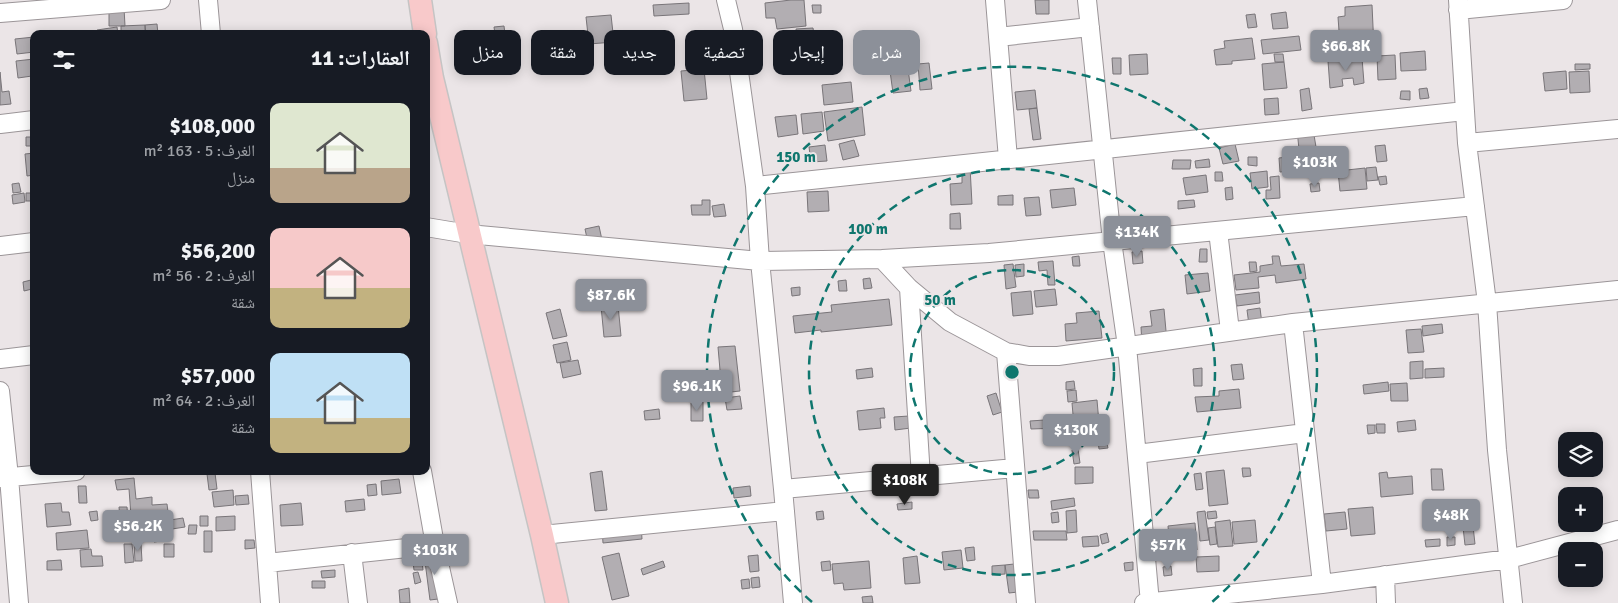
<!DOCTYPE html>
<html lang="ar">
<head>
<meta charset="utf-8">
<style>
	body { margin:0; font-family:Signika,"Noto Naskh Arabic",sans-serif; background:#242831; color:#f1f3f6; direction:rtl; height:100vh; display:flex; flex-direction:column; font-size:19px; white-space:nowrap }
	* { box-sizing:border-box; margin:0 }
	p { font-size:16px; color:#9ea1a6 }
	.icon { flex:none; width:28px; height:28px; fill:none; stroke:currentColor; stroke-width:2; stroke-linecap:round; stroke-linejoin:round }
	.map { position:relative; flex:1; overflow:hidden; direction:ltr }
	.details { position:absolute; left:30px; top:30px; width:400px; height:445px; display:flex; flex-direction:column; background:#171b24; border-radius:10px; box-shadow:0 2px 12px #0003; direction:rtl }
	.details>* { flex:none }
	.guide { position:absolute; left:445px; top:30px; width:475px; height:45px; direction:rtl; display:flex; gap:10px }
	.controls { position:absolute; left:1558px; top:432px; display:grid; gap:10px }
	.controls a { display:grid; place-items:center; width:45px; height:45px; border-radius:10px; background:#171b24; box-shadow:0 2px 12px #0003; font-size:25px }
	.price { position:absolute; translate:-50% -42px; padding:0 11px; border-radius:5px; background:#8c9099; color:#fff; font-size:16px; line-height:32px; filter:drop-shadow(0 1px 2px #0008) }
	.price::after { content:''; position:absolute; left:50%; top:30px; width:15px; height:11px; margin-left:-8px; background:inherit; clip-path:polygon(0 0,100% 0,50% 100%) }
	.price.active { background:#222; color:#fff }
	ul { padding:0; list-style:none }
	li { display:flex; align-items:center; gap:15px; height:125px; padding:0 20px }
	li span { display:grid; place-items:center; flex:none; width:140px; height:100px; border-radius:10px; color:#555 }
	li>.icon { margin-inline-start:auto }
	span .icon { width:60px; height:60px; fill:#fffc; stroke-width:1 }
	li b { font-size:21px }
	h2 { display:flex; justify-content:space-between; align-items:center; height:60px; padding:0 20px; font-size:21px }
	.pill { padding:0 18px; border-radius:10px; background:#171b24; box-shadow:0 2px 12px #0003; font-size:18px; line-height:45px }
	.pill.active { background:#8c9099; color:#fff }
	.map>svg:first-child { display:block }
	.building { fill:#b2aeb2; stroke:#797579 }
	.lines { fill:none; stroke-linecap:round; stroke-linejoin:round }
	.minor-casing { stroke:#9b9598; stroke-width:20 }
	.major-casing { stroke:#c5c4c4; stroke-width:25 }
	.minor { stroke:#fff; stroke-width:18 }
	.major { stroke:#f8c9ca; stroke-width:22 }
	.ring { fill:none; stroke:#0f766e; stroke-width:2.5; stroke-dasharray:9 6 }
	.centre { fill:#0f766e; stroke:#ebe5e7; stroke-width:2.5 }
	.ring-label { font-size:15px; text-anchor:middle; font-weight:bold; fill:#0f766e; stroke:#ebe5e7; stroke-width:4; stroke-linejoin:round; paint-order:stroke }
</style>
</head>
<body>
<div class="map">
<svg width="1618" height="603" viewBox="0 0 1618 603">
	<rect width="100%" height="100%" fill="#ebe5e7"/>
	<!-- building -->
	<path class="building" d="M791,0H804L806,26L777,29L775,18H766L765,3Z
		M1035,0H1049V14H1036Z
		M689,3V14L654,16L653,5Z
		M812,5H821V13H813Z
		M1372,5L1374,48L1352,49L1351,31H1339L1338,17L1345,16V7Z
		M124,8L125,26H109V9Z
		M1286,12L1288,28L1273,29L1271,14Z
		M1255,14L1257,27L1248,28L1246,15Z
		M611,15L614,42L589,44L586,17Z
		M157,24L158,34H146L145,25Z
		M145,25V34H121V26Z
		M504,26L505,34H495L494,27Z
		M117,27L118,34H98L97,30Z
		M813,28L815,41L798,43L796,29Z
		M1299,36L1301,50L1263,54L1261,40Z
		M34,37V52L17,54L15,39Z
		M1252,38L1255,59L1232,61V64L1216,65L1214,50L1225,48L1224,41Z
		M1425,51L1426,70L1401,71L1400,53Z
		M1147,54L1148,74L1130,75L1129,55Z
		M1274,54H1283L1284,62H1275Z
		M1395,55L1396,79L1378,80L1377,56Z
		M1112,58H1121V74H1113Z
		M1362,58L1364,83L1354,85L1353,78L1342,79L1343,86L1330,88L1328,61Z
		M34,59V88L32,76L18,78L16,61Z
		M1284,62L1287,88L1264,90L1262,64Z
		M929,63L932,89L920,90L918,64Z
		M1575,64H1590V69L1575,70Z
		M704,69L707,99L684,101L681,71Z
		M908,69L911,91L893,93L890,71Z
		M1566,71L1567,89L1545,91L1543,73Z
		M1589,71L1590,92L1570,93L1569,72Z
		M0,72L2,92L9,91L11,104L0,105Z
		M851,82L853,102L824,105L822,85Z
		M1309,88L1312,109L1302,111L1300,90Z
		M1427,88L1429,98L1420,99L1419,89Z
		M1035,90L1037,108L1017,110L1015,92Z
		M1401,91H1410V100L1400,99Z
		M1278,98L1279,114L1265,115L1264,99Z
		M862,107L865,135L828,141L824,112Z
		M1037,108L1041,139L1033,140L1029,109Z
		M822,112L824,131L803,134L801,114Z
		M796,115L798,134L778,137L775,117Z
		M1313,129L1316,147L1299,149L1297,130Z
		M26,137H34V146H26Z
		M854,140L859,156L843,160L839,144Z
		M1235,144L1239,161L1223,164L1219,148Z
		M825,145L827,161L811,162L809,147Z
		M1385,145L1387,161L1377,162L1375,146Z
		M34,153V175L27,176L25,154Z
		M1248,157H1257V166L1248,165Z
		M1287,157L1289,171L1280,172L1279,158Z
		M1209,159L1210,167L1196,168L1195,161Z
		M1173,160H1191L1190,169H1172Z
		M970,167L972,204L951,205L950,184L962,183V168Z
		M1376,167L1378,180L1367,181L1366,168Z
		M1365,168L1367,189L1340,191L1338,171Z
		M1267,171L1268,187L1252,189L1250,173Z
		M1215,172H1222L1223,181H1215Z
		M1206,175L1208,192L1186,195L1183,178Z
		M1279,176L1280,198L1266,199V190H1271L1270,177Z
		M1386,176L1387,184L1380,185L1378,177Z
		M19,183L21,192L13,193L12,184Z
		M32,183H34V201H26V193H32Z
		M1319,183L1320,191L1311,192L1310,184Z
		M1232,187L1233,199L1226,200L1225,188Z
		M1074,188L1076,205L1052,208L1050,190Z
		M828,191L829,211L808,212L807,192Z
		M24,193L25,202L13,204L12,195Z
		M1013,195V205H998V196Z
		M1039,197L1041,215L1026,216L1024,198Z
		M702,200H710V215H692L691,205H702Z
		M1194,200L1195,207L1178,209V201Z
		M724,204L726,216L714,217L712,206Z
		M960,213L961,229H950V214Z
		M599,226L602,240L588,243L585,229Z
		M1200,249H1207V262H1199Z
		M1142,251L1143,263L1133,264L1132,252Z
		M1079,256L1080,266H1073L1072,257Z
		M1272,256H1279L1281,266L1304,264L1306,279L1276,283L1275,275L1258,277L1259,288L1236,290L1234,275L1260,272V266L1273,264Z
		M1053,261L1055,285H1048L1047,270L1039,271L1038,262Z
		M1249,262H1256L1257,271L1250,272Z
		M1013,264L1016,287L1006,289L1004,265Z
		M1024,264V276L1016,277L1015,265Z
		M1208,273L1210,291L1187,294L1185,275Z
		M870,278L872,288L864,289L863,279Z
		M31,280L32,289L24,291L23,282Z
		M846,280L847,291H839L838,281Z
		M800,287V295L792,296L791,288Z
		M1055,289L1057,305L1036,307L1034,291Z
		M1031,291L1033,314L1013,316L1011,293Z
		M1259,292L1260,303L1237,306L1235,295Z
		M889,299L892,325L821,332V330L795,333L793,316L832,312L831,305Z
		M618,305L621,336L604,337L601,306Z
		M1260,308L1262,324L1249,325L1247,310Z
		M560,309L567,336L553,339L546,313Z
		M1164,309L1167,342L1142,345L1141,327L1152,326L1150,311Z
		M1099,311L1102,338L1066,341L1065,324L1077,323L1076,313Z
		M1442,324L1443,333L1423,336L1422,326Z
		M1421,329L1424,352L1408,353L1406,330Z
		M567,342L571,360L557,363L553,345Z
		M735,346L740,391L722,393L718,347Z
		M578,360L581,374L563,378L560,363Z
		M1423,361V378L1410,379V362Z
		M1242,364L1244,379L1233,380L1231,365Z
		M872,368L873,377L857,379L856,370Z
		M1202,368V386H1194L1193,369Z
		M1444,368V377L1425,378V369Z
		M720,379L721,390L706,391L705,380Z
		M1074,381L1075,389L1066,390V382Z
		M1388,382L1389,391L1364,394L1363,385Z
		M1407,383L1408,401H1391L1390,384Z
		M1239,389L1241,408L1197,412L1195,397L1219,396V391Z
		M1076,390L1077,401L1068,402L1067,391Z
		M996,393L1002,412L993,415L987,396Z
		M740,396L742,409L727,410L725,398Z
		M1097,400L1099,423L1074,426L1072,403Z
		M703,402V421H691V403Z
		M884,408L885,418H880L881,428L859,430L857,411Z
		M659,409L660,419L645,420L644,411Z
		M909,416L911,428L895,430L894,417Z
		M1059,419L1060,428L1031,429L1030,421Z
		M1415,420L1416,430L1398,432L1397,422Z
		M1376,424H1385V433H1377Z
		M1367,425H1375V433L1368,434Z
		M1094,434L1095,443L1079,444V435Z
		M1106,440L1108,448L1099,449L1098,441Z
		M1078,449L1080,463L1074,464L1072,450Z
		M1075,467H1093V483L1075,484Z
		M1242,468H1250L1251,476L1243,477Z
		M1431,469H1442L1444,490H1432Z
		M1224,470L1228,504L1209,506L1206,472Z
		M602,471L607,510L595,511L590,473Z
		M1387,472L1388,478L1412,476L1413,494L1381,497L1379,473Z
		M215,473L217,489L209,490L207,474Z
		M1201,473L1203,489L1196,490L1194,474Z
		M134,478L136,499L152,497V505L167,504L168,512L131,516L129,489L117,490L115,480Z
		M399,479L401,493L382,495L381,481Z
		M376,484L377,495L368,496L367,485Z
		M78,486H86L87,503H79Z
		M750,486L751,496L734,498L733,488Z
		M233,490L234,505L214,507L212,492Z
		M1028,490H1038L1039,498H1029Z
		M248,495L249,504L236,505L235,496Z
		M1074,498L1075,506L1052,510L1051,501Z
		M364,499L365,510L346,512L345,501Z
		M912,502V509L898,510L897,504Z
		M61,503L62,512H69L71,525L47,527L45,504Z
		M301,503L303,525L281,526L280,505Z
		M119,507H127L128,519H120Z
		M1373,507L1375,534L1351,536L1348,509Z
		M1076,510L1077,532L1067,533L1066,511Z
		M97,511L98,520L91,521L89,512Z
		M823,511L824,519L817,520L816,512Z
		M1205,511L1209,540L1200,541L1197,512Z
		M1216,511L1217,518L1208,519L1207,512Z
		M1058,512L1059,522L1052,523L1051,513Z
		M1345,512L1347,529L1326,531L1324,514Z
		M200,516H208V526H200Z
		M235,516V530L216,531V517Z
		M183,518L185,527L172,529L170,520Z
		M1230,520L1233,546L1218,547L1215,522Z
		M1255,520L1257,542L1234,544L1232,522Z
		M166,521L168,540L154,542L152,522Z
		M150,523L152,540L136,541L135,524Z
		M1195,523L1197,550L1170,553L1168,526Z
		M189,525H197L196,534H188Z
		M641,525L642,539L603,543L602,529Z
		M1473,526L1475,544L1465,545L1463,527Z
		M1215,527L1217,544L1210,545L1208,528Z
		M87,530L89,548L57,550L56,533Z
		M204,531H212V552H204Z
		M1033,531H1066L1067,540H1034Z
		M1107,533L1109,542L1102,544L1100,535Z
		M1098,536L1099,546L1083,547L1082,537Z
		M1447,537H1455V545L1447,546Z
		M1440,539V546L1426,547L1425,540Z
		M245,540H254L255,548L245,549Z
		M124,544H132L134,562L125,563Z
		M134,544H141L142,561H135Z
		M164,544H174V557H164Z
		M974,547L975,560L967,561L965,548Z
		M91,549L92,556H102L103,566L81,567L80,550Z
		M961,550L963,568L944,570L942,552Z
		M441,552L446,598L430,600L424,554Z
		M619,553L629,596L612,600L602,557Z
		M758,555L759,571L750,572L748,556Z
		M917,556L920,583L905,584L903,558Z
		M1219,556V571L1197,572L1196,557Z
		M61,560L62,570H47V561Z
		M663,561L665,567L643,575L641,569Z
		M830,561L831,570L822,571L821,562Z
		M869,561L871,588L844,590L843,583L834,584L832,564Z
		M413,562H422L423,570H414Z
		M1133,562V570L1125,571L1124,563Z
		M1014,564L1018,592L1009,593L1005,565Z
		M1005,565V574L992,575V566Z
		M1171,566L1172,575L1164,576L1163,567Z
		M335,570V577L322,578L321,571Z
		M418,572L421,582L415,584L413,573Z
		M759,577L760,587L752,588L751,578Z
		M749,579L750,588L742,589L741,580Z
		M312,581H325V588H312Z
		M409,588L410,603H400L399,590Z
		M872,596L873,603H863L862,597Z"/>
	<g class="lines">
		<defs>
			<path id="minor" d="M208,0L211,34
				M726,0L733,29L755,186L760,261L783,489L793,603
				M995,0L1008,159
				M1087,0L1112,241L1127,346L1150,603
				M1458,0L1467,143L1487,303L1497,450L1513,603
				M1458,10L1563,0
				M0,13L161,0
				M998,37L1090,27
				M0,124L34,120
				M1467,143L1618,129
				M755,186L1465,111
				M426,227L468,234L760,261L882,259L989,253L1475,206
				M1218,231L1230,331
				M0,246L34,242
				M882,259L909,288L950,322L1006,352L1029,356H1058L1293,323L1618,290
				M909,288L921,477
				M1293,323L1322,584
				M1006,352L1026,603
				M0,359L34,355
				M0,391L9,477L19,603
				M1137,454L1305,433
				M260,471L270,603
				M422,471L435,545L448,603
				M0,478L76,471
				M783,489L1015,468
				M542,535L785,511
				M352,553L358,603
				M267,563L435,545
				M1385,575L1386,603
				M1144,603L1322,584L1509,559L1618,530"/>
			<path id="major" d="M420,0L425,34
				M426,43L432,78L542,535L557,603"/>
		</defs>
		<!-- minor casing -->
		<use href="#minor" class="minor-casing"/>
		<!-- major casing -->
		<use href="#major" class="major-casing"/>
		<!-- minor -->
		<use href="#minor" class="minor"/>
		<!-- major -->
		<use href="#major" class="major"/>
	</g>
	<!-- distance rings -->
	<g class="ring">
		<circle cx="1012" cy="372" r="102"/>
		<circle cx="1012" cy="372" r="203"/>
		<path d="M812 602A305 305 0 1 1 1212 602"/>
	</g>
	<circle cx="1012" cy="372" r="8" class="centre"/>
	<g class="ring-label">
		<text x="796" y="162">150 m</text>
		<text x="868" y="234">100 m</text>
		<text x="940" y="305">50 m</text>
	</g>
</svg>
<div class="controls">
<a><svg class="icon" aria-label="layers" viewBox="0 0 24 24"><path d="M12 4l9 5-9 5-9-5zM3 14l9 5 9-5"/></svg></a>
<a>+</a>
<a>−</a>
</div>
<b class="price" style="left:1346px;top:72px">$66.8K</b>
<b class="price" style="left:1315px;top:188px">$103K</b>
<b class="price" style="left:1137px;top:258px">$134K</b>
<b class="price" style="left:611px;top:321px">$87.6K</b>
<b class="price" style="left:697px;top:412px">$96.1K</b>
<b class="price" style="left:1076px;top:456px">$130K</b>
<b class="price active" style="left:905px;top:506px">$108K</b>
<b class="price" style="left:1451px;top:541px">$48K</b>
<b class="price" style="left:138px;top:552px">$56.2K</b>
<b class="price" style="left:1168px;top:571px">$57K</b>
<b class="price" style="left:435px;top:576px">$103K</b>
<div class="guide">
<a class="pill active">شراء</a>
<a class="pill">إيجار</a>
<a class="pill">تصفية</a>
<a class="pill">جديد</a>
<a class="pill">شقة</a>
<a class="pill">منزل</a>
</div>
<section class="details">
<h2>العقارات: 11<svg class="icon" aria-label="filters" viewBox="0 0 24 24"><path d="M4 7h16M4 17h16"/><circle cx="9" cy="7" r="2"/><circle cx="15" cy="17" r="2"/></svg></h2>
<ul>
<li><span style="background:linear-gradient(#dfe7d0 65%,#b9a48a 0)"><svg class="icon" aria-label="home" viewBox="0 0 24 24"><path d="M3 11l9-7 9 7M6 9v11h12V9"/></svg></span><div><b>$108,000</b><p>الغرف: 5 · 163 m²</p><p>منزل</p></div></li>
<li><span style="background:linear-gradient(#f6c9c9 60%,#c2b280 0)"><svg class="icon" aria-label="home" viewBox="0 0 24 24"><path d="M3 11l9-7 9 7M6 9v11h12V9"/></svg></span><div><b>$56,200</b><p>الغرف: 2 · 56 m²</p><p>شقة</p></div></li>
<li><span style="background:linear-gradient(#bfe0f5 65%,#c2b280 0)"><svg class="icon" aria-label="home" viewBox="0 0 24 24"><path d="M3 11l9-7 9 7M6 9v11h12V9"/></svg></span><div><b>$57,000</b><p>الغرف: 2 · 64 m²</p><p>شقة</p></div></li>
</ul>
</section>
</div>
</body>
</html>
